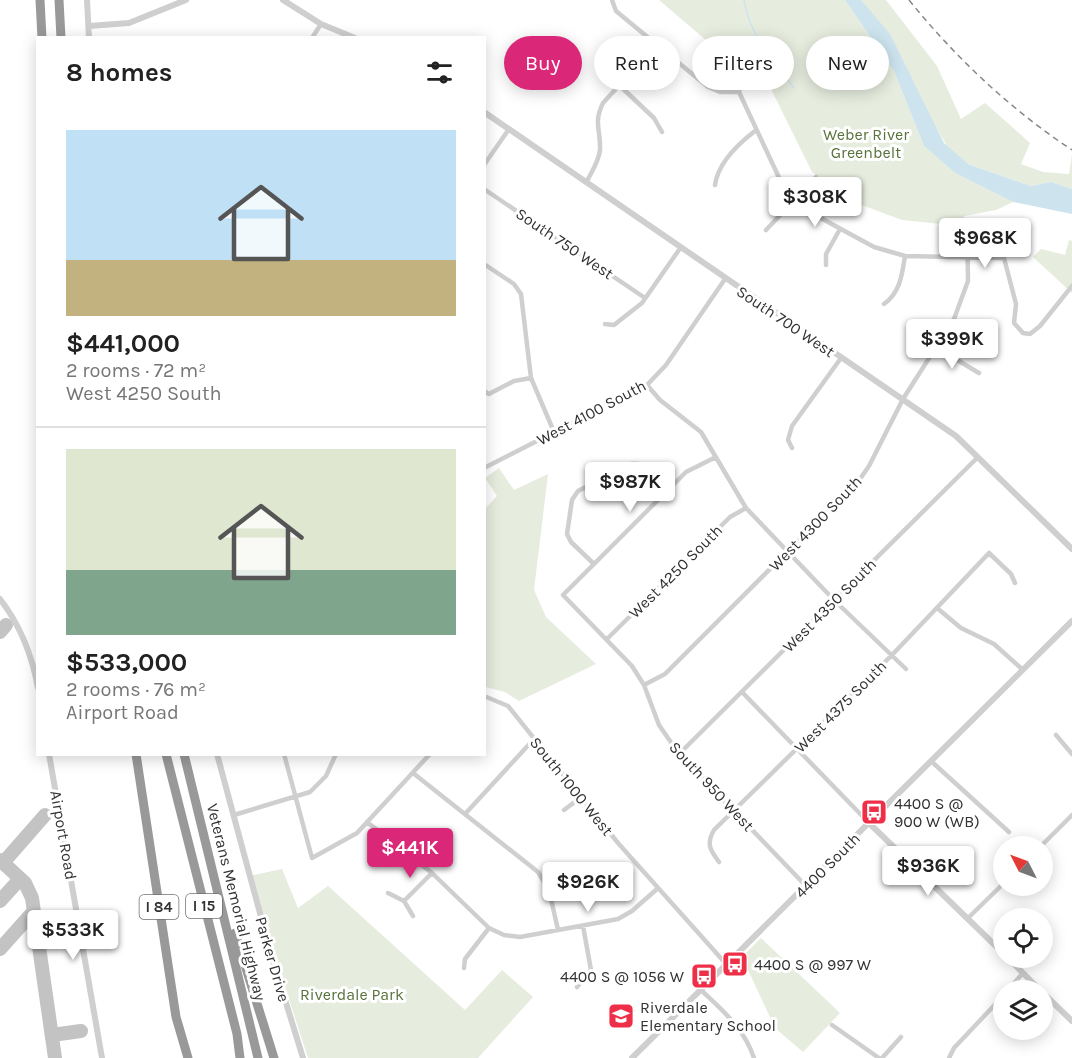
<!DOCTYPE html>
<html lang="en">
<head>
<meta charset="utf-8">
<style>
	body { margin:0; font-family:Karla,sans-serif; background:#f2f2f2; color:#222; height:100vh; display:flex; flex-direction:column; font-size:22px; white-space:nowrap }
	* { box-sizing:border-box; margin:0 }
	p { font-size:20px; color:#767676 }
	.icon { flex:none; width:33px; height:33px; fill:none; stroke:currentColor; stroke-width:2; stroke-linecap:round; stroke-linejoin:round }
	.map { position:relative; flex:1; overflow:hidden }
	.panel { position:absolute; left:36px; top:36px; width:450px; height:720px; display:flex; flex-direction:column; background:#fff; border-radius:0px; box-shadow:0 3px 15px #0003 }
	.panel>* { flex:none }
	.top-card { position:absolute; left:504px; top:36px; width:477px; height:54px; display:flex; gap:12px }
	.needle { width:39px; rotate:312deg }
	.controls { position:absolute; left:993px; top:836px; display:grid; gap:12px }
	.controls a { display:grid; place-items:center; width:60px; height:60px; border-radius:50%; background:#fff; box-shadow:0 3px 15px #0003; font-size:30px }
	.price { position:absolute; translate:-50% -51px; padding:0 14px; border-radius:6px; background:#fff; color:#222; font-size:20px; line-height:39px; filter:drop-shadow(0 2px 3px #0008) }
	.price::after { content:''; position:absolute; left:50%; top:36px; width:18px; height:14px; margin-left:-9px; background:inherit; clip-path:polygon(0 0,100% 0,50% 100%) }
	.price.active { background:#db2777; color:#fff }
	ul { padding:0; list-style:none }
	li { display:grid; align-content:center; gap:12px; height:318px; padding:0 30px }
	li+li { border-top:2px solid #e0e0e0 }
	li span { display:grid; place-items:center; height:186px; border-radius:0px; color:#555 }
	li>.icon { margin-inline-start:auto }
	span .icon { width:108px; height:108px; fill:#fffc; stroke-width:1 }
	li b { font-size:26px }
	h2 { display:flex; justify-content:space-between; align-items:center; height:72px; padding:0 30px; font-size:26px }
	.tag { padding:0 21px; border-radius:27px; background:#fff; box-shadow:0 3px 15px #0003; font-size:21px; line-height:54px }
	.tag.active { background:#db2777; color:#fff }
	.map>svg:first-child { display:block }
	.green { fill:#e6ecde }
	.water { fill:#cde4ef }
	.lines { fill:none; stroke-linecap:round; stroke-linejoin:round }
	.stream { stroke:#cde4ef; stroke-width:1.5 }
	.taxiway { stroke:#c3c3c3; stroke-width:14 }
	.minor { stroke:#cfcfcf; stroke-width:4.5 }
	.tertiary { stroke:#cfcfcf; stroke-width:6 }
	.motorway { stroke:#999; stroke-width:9 }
	.rail { stroke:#878787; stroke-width:1.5; stroke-dasharray:6 4.5; stroke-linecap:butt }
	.labels { text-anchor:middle; stroke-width:6; stroke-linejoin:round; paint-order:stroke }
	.shield { fill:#fff; stroke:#707070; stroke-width:1.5 }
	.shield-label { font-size:15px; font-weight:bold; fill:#323232 }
	.park-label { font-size:16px; fill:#58723c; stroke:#fff }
	.street-label { font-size:16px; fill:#323232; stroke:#fff }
	.poi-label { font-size:16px; fill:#323232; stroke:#fff; text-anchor:start }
</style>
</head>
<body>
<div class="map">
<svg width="1072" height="1058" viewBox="0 0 1072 1058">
	<rect width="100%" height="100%" fill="#fff"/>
	<!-- green -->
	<path class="green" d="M659,0H845L894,71L924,146L955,173L1013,202L996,210L964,216L961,226L902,220L859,204L812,172L770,87L741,70Z
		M861,0H886L937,66L961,119L985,103L1030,143L1021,164L1043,172L1069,174L1072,155V189L1051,182L1031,186L968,164L950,151Z
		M1069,240L1072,241V293L1033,257L1041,249L1065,255Z
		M499,468L514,490L548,474L534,590L546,617L596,664L519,701L505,692L485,687V509L497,496L485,478Z
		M282,869L298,908L328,886L465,1010L502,970L533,997L478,1058H308L249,876Z
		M761,938L840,1013L803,1052L775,1028L742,957Z"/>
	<!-- water -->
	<path class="water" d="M845,0H861L890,34L944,143L968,164L999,175L1031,186L1051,182L1072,189V214L1013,202L955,173L924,146L894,71Z"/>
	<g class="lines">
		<!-- stream -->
		<path class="stream" d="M744,0C749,34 773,61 794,88"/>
		<!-- taxiway -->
		<path class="taxiway" d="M0,632L6,625
			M0,860L25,883L32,898L55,1058
			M3,863L45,815
			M0,901L20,879
			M0,949L34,911
			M52,1035L81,1031"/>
		<!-- minor -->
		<path class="minor" d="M612,0L616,11L708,87L720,92H739
			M312,38L321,24
			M745,72L739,92L782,184L794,199L817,216L874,247L905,256L1004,258L1016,304L1014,323L1023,333L1030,334L1040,326L1072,286
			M619,85L654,118L662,132
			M484,165L509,129
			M587,181C592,171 599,161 600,150C601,130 593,123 603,103L657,44
			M715,185C718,163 738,144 755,131
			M484,189L645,298
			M766,230L816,177
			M484,264L514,284L521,294L531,378L554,432
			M826,265V254L840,229
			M884,304C900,293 902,275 905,256
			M605,324L614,325L642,303L681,247
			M937,348L979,373
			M647,385L660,400L701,432L746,508L834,600L906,669
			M484,391L489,394L514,381L531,378
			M792,448L788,440L792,426L841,358
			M716,457L686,472L563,595L632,666L644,685L659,725L679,754L806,886
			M484,468L647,385L666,365L725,279
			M594,564L571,542L567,534L572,500L578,491L631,464C649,462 659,476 671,488
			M937,608L961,628L994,644L1023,670
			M607,639L730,517L746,508
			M644,685L665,674L860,479L869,466L903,399L954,319L968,281L967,225
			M742,692L869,823
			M484,696L508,706L618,843L727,965
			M1056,735L1072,754
			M284,754L312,858L357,833L430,754
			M679,754L978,457
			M931,761L1009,832
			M413,773L538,872L549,890L558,930
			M564,810L580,798
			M465,814L534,739
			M234,815L310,792L326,776L336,754
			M367,822L432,873L489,928L504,935L520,937L618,919L632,911L657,889
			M1041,846L1072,815
			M719,862C710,850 706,844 714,830L892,655L989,553L1011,574L1015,583
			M388,893L404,901L413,916
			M404,901L432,873
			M967,919L1004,883
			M464,968L465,959L489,928
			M577,987L591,970L583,926
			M701,990C723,1011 744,1028 754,1058
			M1008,990L1023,973
			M832,1025L879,1058
			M882,1058L901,1037
			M949,1058L954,1048L1004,995"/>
		<!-- tertiary -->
		<path class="tertiary" d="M87,0L89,38
			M283,0L321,24L355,38
			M89,26L129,23L186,0
			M484,112L956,436L1072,549
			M0,599C21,626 32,655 38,688
			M49,754L102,1058
			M217,754L271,954L303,1058
			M869,823L1004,954
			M1007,957L1040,990
			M1042,992L1072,1021
			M632,1058L1072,621"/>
		<!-- motorway -->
		<path class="motorway" d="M40,0L42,38
			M59,0L61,38
			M136,754L176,1017L188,1058
			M166,754L237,1034L240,1058
			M184,754L258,1058
			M235,933L274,1058"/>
		<!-- rail -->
		<path class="rail" d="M909,0C956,58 1010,109 1072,150"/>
	</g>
	<!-- icons -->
	<defs>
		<symbol id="bus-square" viewBox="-11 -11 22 22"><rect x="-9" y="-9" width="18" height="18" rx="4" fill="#ef2f47" stroke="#fff"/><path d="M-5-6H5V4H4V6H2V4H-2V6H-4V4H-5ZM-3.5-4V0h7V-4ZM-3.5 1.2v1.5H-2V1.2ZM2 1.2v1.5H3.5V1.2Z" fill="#fff"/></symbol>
		<symbol id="school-square" viewBox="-11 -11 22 22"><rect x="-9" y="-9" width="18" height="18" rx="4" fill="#ef2f47" stroke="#fff"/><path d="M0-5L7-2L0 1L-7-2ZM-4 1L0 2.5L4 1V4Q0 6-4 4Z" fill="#fff"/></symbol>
	</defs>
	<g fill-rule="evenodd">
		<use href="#bus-square" x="859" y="797" width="30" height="30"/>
		<use href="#bus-square" x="720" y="949" width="30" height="30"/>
		<use href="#bus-square" x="689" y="961" width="30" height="30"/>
		<use href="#school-square" x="606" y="1001" width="30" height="30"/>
	</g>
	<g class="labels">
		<!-- shield labels -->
		<g class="shield">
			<rect x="186" y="894" width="36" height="24" rx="4.5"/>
			<rect x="139.5" y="895" width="39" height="24" rx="4.5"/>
		</g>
		<g class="shield-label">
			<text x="204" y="911">I 15</text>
			<text x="159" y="912">I 84</text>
		</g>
		<!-- park labels -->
		<g class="park-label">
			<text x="866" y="140">Weber River<tspan x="866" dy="18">Greenbelt</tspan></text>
			<text x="352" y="1000">Riverdale Park</text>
		</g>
		<!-- street labels -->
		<g class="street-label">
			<text transform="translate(565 243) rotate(34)" y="6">South 750 West</text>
			<text transform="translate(786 321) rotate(34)" y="6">South 700 West</text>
			<text transform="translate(591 412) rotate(-28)" y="6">West 4100 South</text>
			<text transform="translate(815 523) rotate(-46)" y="6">West 4300 South</text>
			<text transform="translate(675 571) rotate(-45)" y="6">West 4250 South</text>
			<text transform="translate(829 605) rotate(-45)" y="6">West 4350 South</text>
			<text transform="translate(840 706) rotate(-45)" y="6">West 4375 South</text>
			<text transform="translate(572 786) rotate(51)" y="6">South 1000 West</text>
			<text transform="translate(712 786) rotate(47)" y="6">South 950 West</text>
			<text transform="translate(64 835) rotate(80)" y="6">Airport Road</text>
			<text transform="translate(827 865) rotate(-45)" y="6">4400 South</text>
			<text transform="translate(237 902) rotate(76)" y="6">Veterans Memorial Highway</text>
			<text transform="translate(273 959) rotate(74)" y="6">Parker Drive</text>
		</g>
		<!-- poi labels -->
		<g class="poi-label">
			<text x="894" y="809">4400 S @<tspan x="894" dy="18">900 W (WB)</tspan></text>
			<text x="754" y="970">4400 S @ 997 W</text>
			<text x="684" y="982" text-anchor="end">4400 S @ 1056 W</text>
			<text x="640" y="1013">Riverdale<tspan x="640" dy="18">Elementary School</tspan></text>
		</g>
	</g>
</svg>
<div class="controls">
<a><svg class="needle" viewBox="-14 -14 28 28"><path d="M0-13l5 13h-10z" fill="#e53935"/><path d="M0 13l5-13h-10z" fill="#767676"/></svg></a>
<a><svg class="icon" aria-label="locate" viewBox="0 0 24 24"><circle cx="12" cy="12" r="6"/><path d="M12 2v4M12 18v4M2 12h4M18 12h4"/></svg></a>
<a><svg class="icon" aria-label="layers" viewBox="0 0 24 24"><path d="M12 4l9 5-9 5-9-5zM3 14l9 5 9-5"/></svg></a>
</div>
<b class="price" style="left:815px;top:228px">$308K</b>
<b class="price" style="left:985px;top:269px">$968K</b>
<b class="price" style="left:952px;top:370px">$399K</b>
<b class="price" style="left:630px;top:513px">$987K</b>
<b class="price active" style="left:410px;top:879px">$441K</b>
<b class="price" style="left:928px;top:897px">$936K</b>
<b class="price" style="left:588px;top:913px">$926K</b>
<b class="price" style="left:73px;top:961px">$533K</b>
<div class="top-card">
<a class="tag active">Buy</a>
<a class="tag">Rent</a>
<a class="tag">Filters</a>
<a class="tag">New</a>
</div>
<section class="panel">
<h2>8 homes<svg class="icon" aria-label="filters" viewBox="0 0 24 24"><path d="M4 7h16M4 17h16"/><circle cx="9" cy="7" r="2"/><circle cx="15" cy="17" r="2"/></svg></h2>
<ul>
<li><span style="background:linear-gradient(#bfe0f5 70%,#c2b280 0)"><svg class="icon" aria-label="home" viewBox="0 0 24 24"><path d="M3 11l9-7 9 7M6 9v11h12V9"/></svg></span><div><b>$441,000</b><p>2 rooms · 72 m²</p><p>West 4250 South</p></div></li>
<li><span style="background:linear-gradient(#dfe7d0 65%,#7fa58c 0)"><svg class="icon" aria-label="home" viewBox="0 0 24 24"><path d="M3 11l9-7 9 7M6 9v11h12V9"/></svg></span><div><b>$533,000</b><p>2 rooms · 76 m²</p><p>Airport Road</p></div></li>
</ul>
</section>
</div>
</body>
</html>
